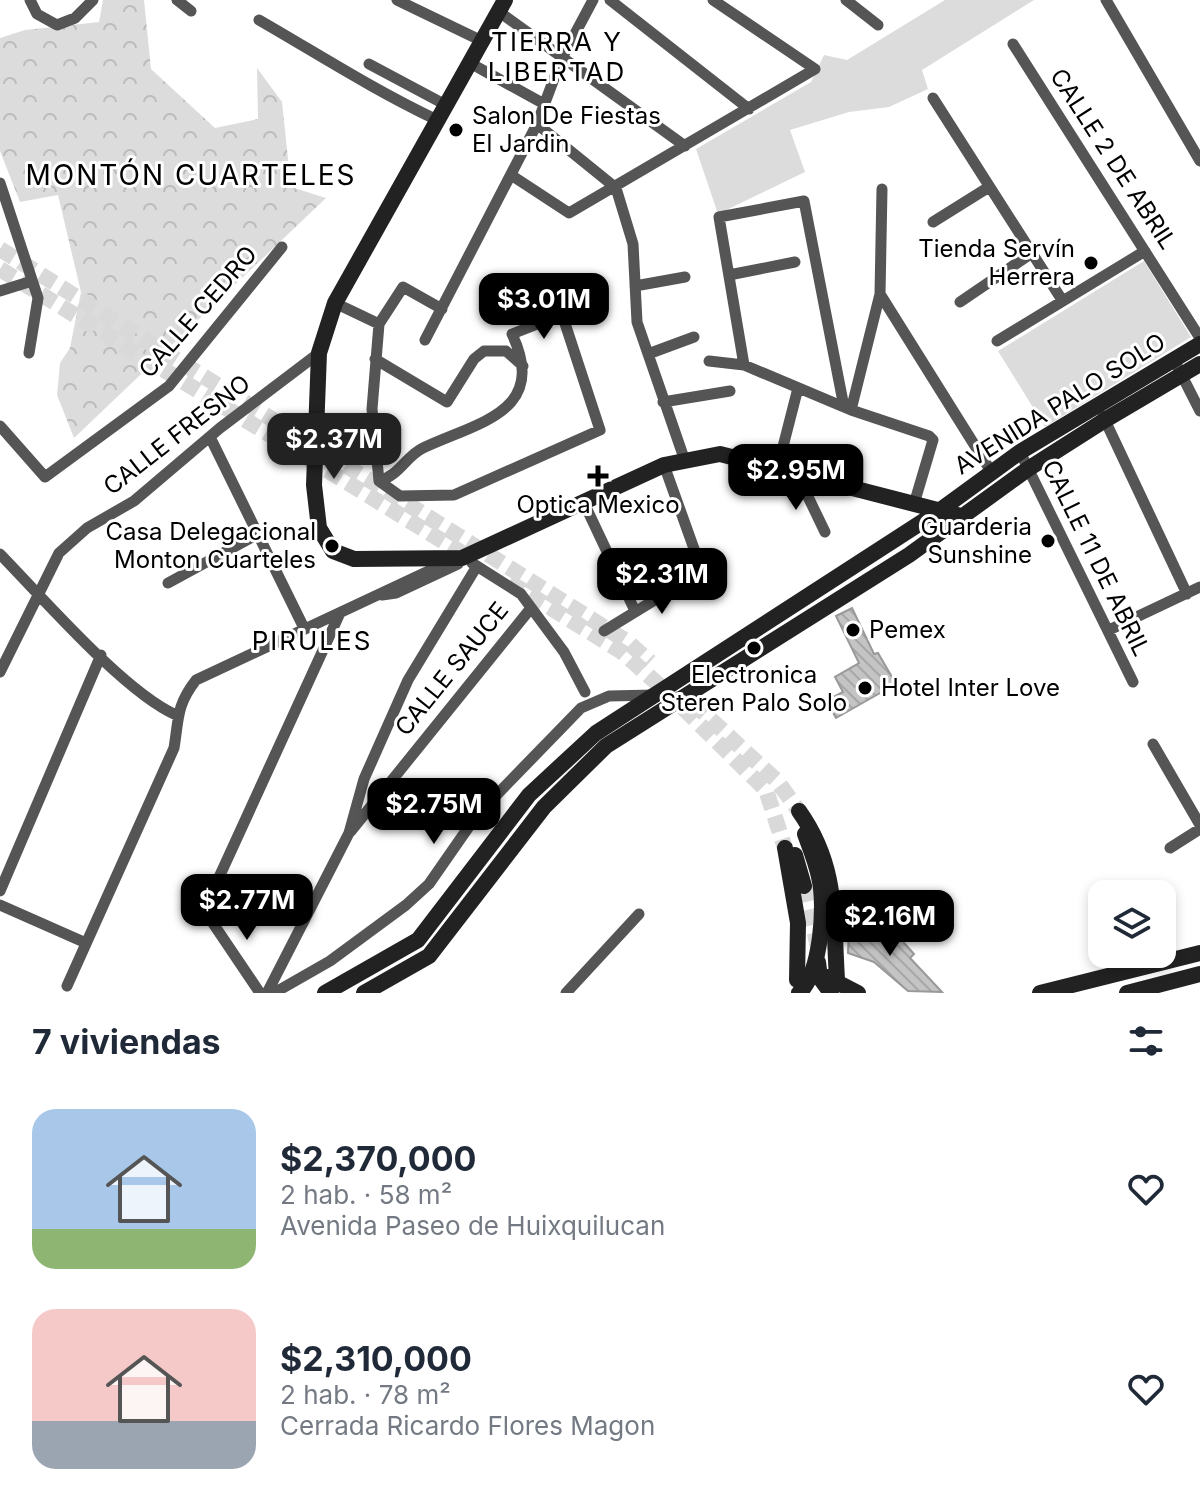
<!DOCTYPE html>
<html lang="es">
<head>
<meta charset="utf-8">
<style>
	body { margin:0; font-family:Inter,sans-serif; background:#f2f2f3; color:#1f2937; height:100vh; display:flex; flex-direction:column; font-size:30px; white-space:nowrap }
	* { box-sizing:border-box; margin:0 }
	p { font-size:26px; color:#747a83 }
	.icon { flex:none; width:44px; height:44px; fill:none; stroke:currentColor; stroke-width:2; stroke-linecap:round; stroke-linejoin:round }
	.map { position:relative; height:993px; overflow:hidden }
	.side { display:flex; flex-direction:column; background:#fff; flex:1 }
	.side>* { flex:none }
	.tools { position:absolute; left:1088px; top:880px; display:grid; gap:16px }
	.tools a { display:grid; place-items:center; width:88px; height:88px; border-radius:16px; background:#fff; box-shadow:0 4px 12px #0003; font-size:40px }
	.price { position:absolute; translate:-50% -68px; padding:0 18px; border-radius:16px; background:#000; color:#fff; font-size:26px; line-height:52px; filter:drop-shadow(0 2px 4px #0008) }
	.price::after { content:''; position:absolute; left:50%; top:48px; width:24px; height:18px; margin-left:-12px; background:inherit; clip-path:polygon(0 0,100% 0,50% 100%) }
	.price.selected { background:#222; color:#fff }
	ul { padding:0; list-style:none }
	li { display:flex; align-items:center; gap:24px; height:200px; padding:0 32px }
	li span { display:grid; place-items:center; flex:none; width:224px; height:160px; border-radius:24px; color:#555 }
	li>.icon { margin-inline-start:auto }
	span .icon { width:96px; height:96px; fill:#fffc; stroke-width:1 }
	li b { font-size:34px }
	h2 { display:flex; justify-content:space-between; align-items:center; height:96px; padding:0 32px; font-size:34px }
	.map>svg:first-child { display:block }
	.green { fill:#dcdcdc }
	.forest { fill:url(#forest-crowns) }
	.building { fill:url(#building-back-hatch); stroke:#999; stroke-width:2 }
	.lines { fill:none; stroke-linecap:round; stroke-linejoin:round }
	.secondary-tunnel { stroke:#d9d9d9; stroke-width:16; stroke-dasharray:16 8; stroke-linecap:butt }
	.street { stroke:#555; stroke-width:11 }
	.secondary { stroke:#222; stroke-width:16 }
	.secondary-bridge { stroke:#222; stroke-width:16 }
	.poi-dot { fill:#000; stroke:#fff; stroke-width:3 }
	.labels { text-anchor:middle; stroke-width:6; stroke-linejoin:round; paint-order:stroke }
	.poi-label { font-size:24px; fill:#000; stroke:#fff; text-anchor:start }
	.street-label { font-size:24px; fill:#000; stroke:#fff }
	.neighbourhood-label { font-size:26px; letter-spacing:2px; fill:#000; stroke:#fff }
	.quarter-label { font-size:28px; letter-spacing:2px; fill:#000; stroke:#fff }
</style>
</head>
<body>
<div class="map">
<svg width="1200" height="993" viewBox="0 0 1200 993">
	<defs>
		<pattern id="forest-crowns" width="20" height="18" patternUnits="userSpaceOnUse" patternTransform="scale(2)"><rect width="20" height="18" fill="#dcdcdc"/><path d="M2 6a3 3 0 1 1 6 0M12 15a3 3 0 1 1 6 0" fill="none" stroke="#bbb"/></pattern>
		<pattern id="building-back-hatch" width="6" height="6" patternUnits="userSpaceOnUse" patternTransform="scale(2)"><rect width="6" height="6" fill="#c4c4c4"/><path d="M-1 5l2 2M0 0l6 6M5-1l2 2" fill="none" stroke="#a7a7a7"/></pattern>
	</defs>
	<rect width="100%" height="100%" fill="#fff"/>
	<!-- green -->
	<path class="green" d="M945,0H1034L922,70L928,89L889,107L849,112L790,130L805,172L718,214L696,149L811,82L824,55L847,60Z
		M1144,261L1191,337L1045,427L998,351Z"/>
	<!-- forest -->
	<path class="forest" d="M103,0H144L151,69L215,128L258,119L257,68L282,102L291,187L326,198L74,438L57,395L60,363L70,348L81,292L58,195L20,202L0,151V38L25,30L99,22Z"/>
	<!-- building -->
	<path class="building" d="M852,608L874,654L878,653L896,684L836,718L826,701L843,692L835,677L859,663L836,616Z
		M888,925L914,954L910,958L942,992L908,991L874,962L848,953L849,926L883,937Z"/>
	<g class="lines">
		<!-- secondary-tunnel -->
		<path class="secondary-tunnel" d="M0,249L628,642L650,662
			M0,269L475,561
			M509,582L622,652L669,694L766,790L785,848
			M693,703L777,781L799,811
			M804,886L818,947"/>
		<!-- street -->
		<path class="street" d="M30,0L37,14L57,25L75,18L93,0
			M177,0L191,11
			M397,0L484,42
			M610,0L749,109
			M846,0L878,25
			M1106,0L1200,161
			M498,11L685,146
			M259,20C318,54 374,90 435,119
			M1013,44L1200,338
			M470,63L546,105
			M369,64L444,104
			M933,98L1062,300
			M537,124L616,188L633,244L637,322L685,461
			M511,175L569,213L815,69L713,0
			M0,183L38,298L29,353
			M933,222L989,187
			M729,275L795,262
			M635,286L685,277
			M0,291L32,281
			M880,294L992,473
			M960,302L1032,253
			M335,303L379,324
			M425,340L537,124L561,60L593,0
			M997,341L1145,251
			M648,354L694,337
			M375,359L447,402L474,359L484,351H506L523,366
			M1174,360L1200,411
			M709,361L744,365L851,410L929,436L933,440L914,504
			M744,365L719,217L804,201L844,407
			M663,402L730,391
			M851,410L880,294L882,189
			M1103,416L1187,594
			M0,426L45,477L169,386L282,247
			M210,437L304,628
			M1020,452L1133,682
			M777,470L798,388
			M798,476L825,532
			M379,481L400,496L454,495L600,430L556,296
			M379,481C400,475 406,456 423,448C478,422 549,412 512,334L563,314
			M379,481L372,409L379,324L403,287L442,309
			M584,503L635,611
			M0,554C42,597 124,692 176,715
			M472,563L521,594L564,652L585,692
			M168,583L258,534
			M382,595L396,593L458,564
			M1109,630L1200,587
			M604,631L702,571L664,465
			M0,672L59,553L87,528L134,501L220,428L319,353
			M1153,744L1200,825
			M351,831L531,608
			M1170,848L1200,829
			M0,891L101,655
			M0,905L86,943
			M67,986L174,748C179,718 176,706 196,680L450,561
			M260,993L204,910L340,613
			M267,993L349,833L364,779L408,680L477,566
			M274,993L330,961L406,905L429,884L477,815L581,708L609,696L654,695
			M566,993L639,914"/>
		<!-- secondary -->
		<path class="secondary" d="M505,0L335,303L319,353L314,485L319,528L333,551L354,559L462,558L664,465L720,454L961,516
			M799,811C838,866 833,916 837,979
			M785,848L798,923L797,980
			M795,855L804,886
			M827,977L858,993
			M325,993L418,940L529,795L596,733L939,511L1020,452L1200,344
			M364,993L429,956L544,807L606,746L909,555L1028,469L1105,420L1200,364
			M1040,993L1200,953
			M1127,993L1200,974"/>
		<!-- secondary-bridge -->
		<path class="secondary-bridge" d="M818,962L820,978L831,993
			M799,993C821,973 826,905 819,877C816,862 810,848 805,834"/>
	</g>
	<!-- markers -->
	<g class="poi-dot">
		<circle cx="456" cy="130" r="8"/>
		<circle cx="1091" cy="263" r="8"/>
		<path d="M594 464h8v8h8v8h-8v8h-8v-8h-8v-8h8z"/>
		<circle cx="1048" cy="541" r="8"/>
		<circle cx="332" cy="546" r="8"/>
		<circle cx="853" cy="630" r="8"/>
		<circle cx="754" cy="648" r="8"/>
		<circle cx="865" cy="688" r="8"/>
	</g>
	<g class="labels">
		<!-- poi labels -->
		<g class="poi-label">
			<text x="472" y="124">Salon De Fiestas<tspan x="472" dy="28">El Jardin</tspan></text>
			<text x="1075" y="257" text-anchor="end">Tienda Servín<tspan x="1075" dy="28">Herrera</tspan></text>
			<text x="598" y="513" text-anchor="middle">Optica Mexico</text>
			<text x="1032" y="535" text-anchor="end">Guarderia<tspan x="1032" dy="28">Sunshine</tspan></text>
			<text x="316" y="540" text-anchor="end">Casa Delegacional<tspan x="316" dy="28">Monton Cuarteles</tspan></text>
			<text x="869" y="638">Pemex</text>
			<text x="754" y="683" text-anchor="middle">Electronica<tspan x="754" dy="28">Steren Palo Solo</tspan></text>
			<text x="881" y="696">Hotel Inter Love</text>
		</g>
		<!-- street labels -->
		<g class="street-label">
			<text transform="translate(1113 159) rotate(57)" y="8">CALLE 2 DE ABRIL</text>
			<text transform="translate(198 312) rotate(-49)" y="8">CALLE CEDRO</text>
			<text transform="translate(1060 404) rotate(-32)" y="8">AVENIDA PALO SOLO</text>
			<text transform="translate(177 435) rotate(-38)" y="8">CALLE FRESNO</text>
			<text transform="translate(1096 558) rotate(64)" y="8">CALLE 11 DE ABRIL</text>
			<text transform="translate(452 669) rotate(-51)" y="8">CALLE SAUCE</text>
		</g>
		<!-- neighbourhood labels -->
		<g class="neighbourhood-label">
			<text x="557" y="51">TIERRA Y<tspan x="557" dy="30">LIBERTAD</tspan></text>
			<text x="312" y="650">PIRULES</text>
		</g>
		<!-- quarter labels -->
		<g class="quarter-label">
			<text x="191" y="185">MONTÓN CUARTELES</text>
		</g>
	</g>
</svg>
<div class="tools">
<a><svg class="icon" aria-label="layers" viewBox="0 0 24 24"><path d="M12 4l9 5-9 5-9-5zM3 14l9 5 9-5"/></svg></a>
</div>
<b class="price" style="left:544px;top:341px">$3.01M</b>
<b class="price selected" style="left:334px;top:481px">$2.37M</b>
<b class="price" style="left:796px;top:512px">$2.95M</b>
<b class="price" style="left:662px;top:616px">$2.31M</b>
<b class="price" style="left:434px;top:846px">$2.75M</b>
<b class="price" style="left:247px;top:942px">$2.77M</b>
<b class="price" style="left:890px;top:958px">$2.16M</b>
</div>
<section class="side">
<h2>7 viviendas<svg class="icon" aria-label="filters" viewBox="0 0 24 24"><path d="M4 7h16M4 17h16"/><circle cx="9" cy="7" r="2"/><circle cx="15" cy="17" r="2"/></svg></h2>
<ul>
<li><span style="background:linear-gradient(#a9c7e8 75%,#8fb573 0)"><svg class="icon" aria-label="home" viewBox="0 0 24 24"><path d="M3 11l9-7 9 7M6 9v11h12V9"/></svg></span><div><b>$2,370,000</b><p>2 hab. · 58 m²</p><p>Avenida Paseo de Huixquilucan</p></div><svg class="icon" aria-label="heart" viewBox="0 0 24 24"><path d="M12 20l-8-8c-3-5 5-10 8-4 3-6 11-1 8 4z"/></svg></li>
<li><span style="background:linear-gradient(#f6c9c9 70%,#9aa5b1 0)"><svg class="icon" aria-label="home" viewBox="0 0 24 24"><path d="M3 11l9-7 9 7M6 9v11h12V9"/></svg></span><div><b>$2,310,000</b><p>2 hab. · 78 m²</p><p>Cerrada Ricardo Flores Magon</p></div><svg class="icon" aria-label="heart" viewBox="0 0 24 24"><path d="M12 20l-8-8c-3-5 5-10 8-4 3-6 11-1 8 4z"/></svg></li>
</ul>
</section>
</body>
</html>
